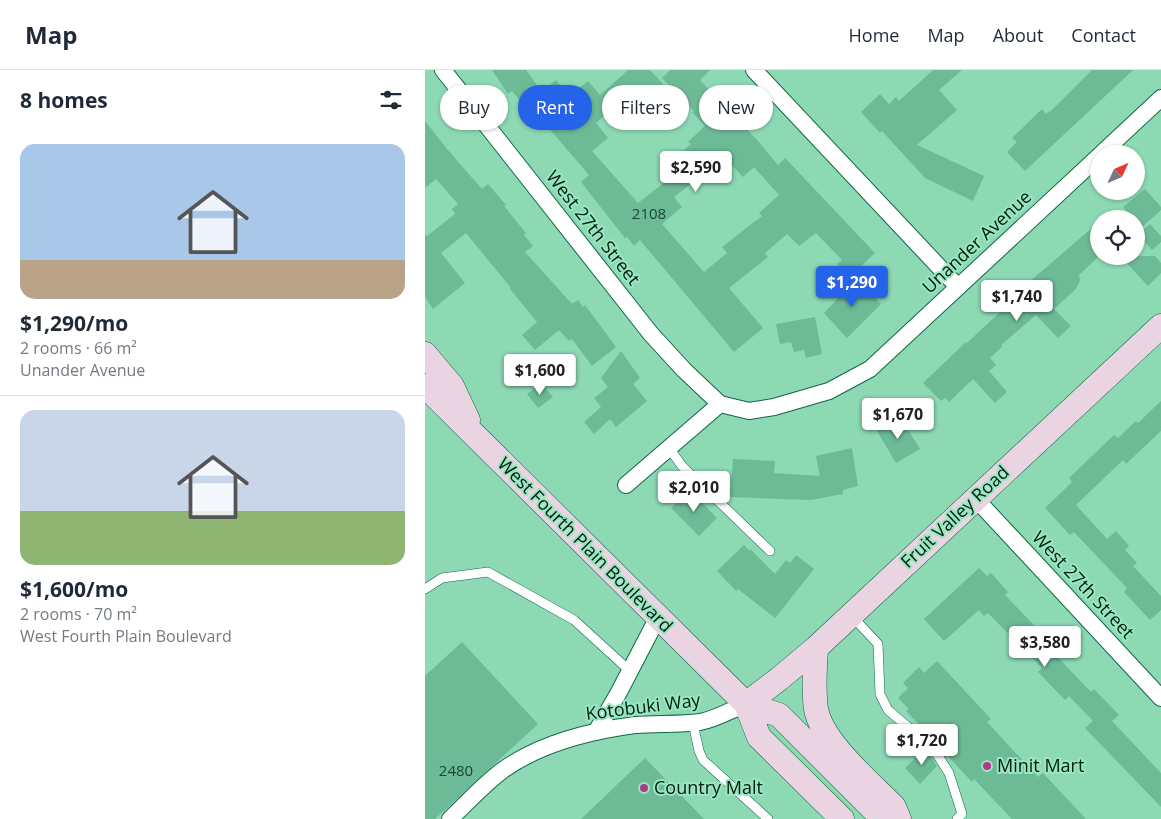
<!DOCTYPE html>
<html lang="en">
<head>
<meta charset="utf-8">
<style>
	body { margin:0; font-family:"Open Sans",sans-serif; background:#f2f2f3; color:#1f2937; height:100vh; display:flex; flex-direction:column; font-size:19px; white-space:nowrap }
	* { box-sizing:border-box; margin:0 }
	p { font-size:16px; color:#747a83 }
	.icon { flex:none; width:28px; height:28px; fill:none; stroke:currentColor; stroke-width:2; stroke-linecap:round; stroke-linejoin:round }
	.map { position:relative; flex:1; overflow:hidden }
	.panel { display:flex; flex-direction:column; background:#fff; width:425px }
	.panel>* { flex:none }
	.guide { position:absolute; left:15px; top:15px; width:475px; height:45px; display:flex; gap:10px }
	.needle { width:32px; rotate:46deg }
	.fabs { position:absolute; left:665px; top:75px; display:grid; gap:10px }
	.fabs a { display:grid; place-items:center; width:55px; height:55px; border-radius:50%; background:#fff; box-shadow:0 1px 4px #0004; font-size:25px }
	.price { position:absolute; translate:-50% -42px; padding:0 11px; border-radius:5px; background:#fff; color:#222; font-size:16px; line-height:32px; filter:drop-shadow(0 1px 2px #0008) }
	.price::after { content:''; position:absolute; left:50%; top:30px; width:15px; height:11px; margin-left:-8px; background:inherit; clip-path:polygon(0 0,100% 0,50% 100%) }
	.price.current { background:#2563eb; color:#fff }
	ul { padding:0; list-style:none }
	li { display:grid; align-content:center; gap:10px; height:265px; padding:0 20px }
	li+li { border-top:1px solid #e0e1e3 }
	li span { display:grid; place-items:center; height:155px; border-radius:15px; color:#555 }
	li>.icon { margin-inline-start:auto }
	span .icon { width:90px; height:90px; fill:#fffc; stroke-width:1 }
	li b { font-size:21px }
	h2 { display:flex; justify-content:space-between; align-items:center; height:60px; padding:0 20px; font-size:21px }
	.tag { padding:0 18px; border-radius:22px; background:#fff; box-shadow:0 1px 4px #0004; font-size:18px; line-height:45px }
	.tag.current { background:#2563eb; color:#fff }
	header { display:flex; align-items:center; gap:30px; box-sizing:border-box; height:70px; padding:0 25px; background:#fff; border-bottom:1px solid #e0e1e3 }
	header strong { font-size:24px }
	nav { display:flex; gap:28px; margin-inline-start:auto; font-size:18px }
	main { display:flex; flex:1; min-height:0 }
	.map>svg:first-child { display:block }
	.building { fill:#6dba96; fill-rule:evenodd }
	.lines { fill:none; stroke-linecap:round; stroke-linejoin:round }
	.lane-casing { stroke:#0f6647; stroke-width:10 }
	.street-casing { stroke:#0f6647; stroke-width:18 }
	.secondary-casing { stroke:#0f6647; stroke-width:25 }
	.lane { stroke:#fff; stroke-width:9 }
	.street { stroke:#fff; stroke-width:16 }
	.secondary { stroke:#ebd4e2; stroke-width:24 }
	.poi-dot { fill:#b2388c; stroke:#99e6c1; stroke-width:2 }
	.labels { text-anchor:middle; stroke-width:4; stroke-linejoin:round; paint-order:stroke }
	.number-label { font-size:15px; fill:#1b4532 }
	.street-label { font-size:18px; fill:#001e11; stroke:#99e6c1 }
	.poi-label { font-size:18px; fill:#001e11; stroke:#99e6c1; text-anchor:start }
</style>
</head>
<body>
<header>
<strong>Map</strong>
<nav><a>Home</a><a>Map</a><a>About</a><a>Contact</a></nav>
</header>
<main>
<section class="panel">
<h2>8 homes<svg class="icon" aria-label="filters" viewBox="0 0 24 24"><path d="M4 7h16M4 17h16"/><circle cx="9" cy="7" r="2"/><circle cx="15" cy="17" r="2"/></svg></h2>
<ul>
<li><span style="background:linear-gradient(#a9c7e8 75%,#b9a48a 0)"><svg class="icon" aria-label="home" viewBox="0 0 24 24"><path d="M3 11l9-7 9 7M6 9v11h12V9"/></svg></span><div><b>$1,290/mo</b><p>2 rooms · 66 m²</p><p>Unander Avenue</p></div></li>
<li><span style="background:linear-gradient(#c9d6e8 65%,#8fb573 0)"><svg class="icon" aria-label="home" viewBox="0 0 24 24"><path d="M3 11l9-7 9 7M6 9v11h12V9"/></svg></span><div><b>$1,600/mo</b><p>2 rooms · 70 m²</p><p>West Fourth Plain Boulevard</p></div></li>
</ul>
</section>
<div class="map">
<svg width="736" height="749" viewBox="0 0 736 749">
	<rect width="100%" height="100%" fill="#8cd9b4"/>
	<!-- building -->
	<path class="building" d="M67,0H101L117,22L131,10L137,17L148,23L163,11L175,25L203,0H225L238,14L217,35L205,23L171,53L183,68L167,81L213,133L244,109L240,104L260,88L256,83L266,74L263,72L280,56L267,42L269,41L237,8L245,0H285L275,10L332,70L353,95L360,88L450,183L425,207L412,194L417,190L391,163L374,176L362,164L340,183L343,187L304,218L338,258L309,282L215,170L209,176L202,167L200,168L156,112L164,105L122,56L119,59L87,21L83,24ZM304,92L318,107L329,97L354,125L334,143L337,146L297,177L302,183L279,202L237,154L257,137L249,127L277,105L283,112Z
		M508,0H537L514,20L532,40L492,75L559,106L548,131L500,108L457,61L455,63L436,42L455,24L464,34L471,27L474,31Z
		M667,0H708L600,101L582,82L592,72L587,68L617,39L621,44L624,41L625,42Z
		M0,51L22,79L57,119L63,114L81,135L79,136L101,163L99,165L108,176L100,182L147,234L153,230L158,237L160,235L191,277L167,296L147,269L144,271L134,260L110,280L97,265L112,252L85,219L86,218L41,163L16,183L40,213L8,239L0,227V164L2,166L30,144L27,139L33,134L11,109L0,118Z
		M720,119L736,137V140L717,157L711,151V149H709L698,137Z
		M674,152V186L654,205L655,210L651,219L629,239L646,256L633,268L611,245L576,275L577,277L565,288L571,295L564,301L582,322L570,333L548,309L524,332L520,328L516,331L498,313L541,272L542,273L588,230L587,229L611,206Z
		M725,154L736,166V172L727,180L713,165Z
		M695,186H730L736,193V203L723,216Z
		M432,208L456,234L422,268L399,243Z
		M390,247L397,284L381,288L379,280L369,282L366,272L355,274L351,254Z
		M196,281L215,308L208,314L222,331L191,357L185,349L169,364L159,352L176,337L169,328L183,317L176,308Z
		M116,313L128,327L113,338L102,324Z
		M736,331V361L701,394L698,390L651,435L682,469L691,461L704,476L700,480L712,493L708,496L736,526V540L725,550L699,522L702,518L649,462L645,465L620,438L647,412L644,408L689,365L693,368L711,351L713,353Z
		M475,347L495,379L471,393L452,361Z
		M427,378L433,416L418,420V424L386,430L305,427L308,389L350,391L349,403L395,406L391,386Z
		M265,420L292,448L274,466L246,438Z
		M319,475L325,481V479L350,504L361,490L365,493L371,485L389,499L350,548L313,519L311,521L292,501Z
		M554,498L562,506L566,503L583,522L580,525L626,573L622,576L666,622L669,619L694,645L687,651L736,703V737L660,658L668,651L644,626L640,630L613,602L617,598L563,543L559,546L554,540L519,571L499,549Z
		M37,572L113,654L10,749H0V606Z
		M512,591L566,649L562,652L613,707L618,703L661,749H587L549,709L547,712L523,686L521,687L512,673L481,641L484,639L473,628L483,618L478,613L494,597L499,603Z
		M499,679L503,682L512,696L495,714L480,698Z
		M220,688L279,749H156Z"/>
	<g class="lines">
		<defs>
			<path id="lane" d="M244,378L257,396L345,481
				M0,519L17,508L63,502L149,550L205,601
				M426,545L453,574L455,624L463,640L508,678L524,703L537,744L532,749
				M268,653L274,681L278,690L343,749"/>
			<path id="street" d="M18,0L226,264L259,300L295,334L324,341L349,337L404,321L445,299L674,86
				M329,0L533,217
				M676,84L736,28
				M201,415L295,334
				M550,428L736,628
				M171,662L194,622L233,547
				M25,749C42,733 59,714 78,700C116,673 164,661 210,655C231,653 253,655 275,652C291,649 306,640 321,634"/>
			<path id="secondary" d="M0,284L27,316L43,350
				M0,316L321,634L334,667L417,749
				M391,578C390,598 388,619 391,639C397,673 446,713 469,737L474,749
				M321,634L354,609L391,578L736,256
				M321,634L354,645L458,749"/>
		</defs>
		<!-- lane casing -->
		<use href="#lane" class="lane-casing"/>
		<!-- street casing -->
		<use href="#street" class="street-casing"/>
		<!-- secondary casing -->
		<use href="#secondary" class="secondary-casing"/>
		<!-- lane -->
		<use href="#lane" class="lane"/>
		<!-- street -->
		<use href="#street" class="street"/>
		<!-- secondary -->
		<use href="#secondary" class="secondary"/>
	</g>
	<!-- markers -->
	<g class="poi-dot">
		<circle cx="562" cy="696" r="5"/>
		<circle cx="219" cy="718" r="5"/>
	</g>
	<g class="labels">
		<!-- number labels -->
		<g class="number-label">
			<text x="224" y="149">2108</text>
			<text x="31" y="706">2480</text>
		</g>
		<!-- street labels -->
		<g class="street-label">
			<text transform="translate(168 158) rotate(52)" y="6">West 27th Street</text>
			<text transform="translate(552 172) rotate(-43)" y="6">Unander Avenue</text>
			<text transform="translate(530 447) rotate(-43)" y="6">Fruit Valley Road</text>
			<text transform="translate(160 475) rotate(45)" y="6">West Fourth Plain Boulevard</text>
			<text transform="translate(658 515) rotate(47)" y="6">West 27th Street</text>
			<text transform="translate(218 637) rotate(-7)" y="6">Kotobuki Way</text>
		</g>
		<!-- poi labels -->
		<g class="poi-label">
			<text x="572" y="702">Minit Mart</text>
			<text x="229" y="724">Country Malt</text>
		</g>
	</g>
</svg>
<div class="fabs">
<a><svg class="needle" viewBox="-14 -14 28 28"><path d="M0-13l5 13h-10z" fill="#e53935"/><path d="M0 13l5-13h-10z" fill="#747a83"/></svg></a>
<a><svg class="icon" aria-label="locate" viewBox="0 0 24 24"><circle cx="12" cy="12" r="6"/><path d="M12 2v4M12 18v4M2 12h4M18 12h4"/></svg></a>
</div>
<b class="price" style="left:271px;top:123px">$2,590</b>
<b class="price current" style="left:427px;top:238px">$1,290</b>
<b class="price" style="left:592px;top:252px">$1,740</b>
<b class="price" style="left:115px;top:326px">$1,600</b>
<b class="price" style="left:473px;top:370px">$1,670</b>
<b class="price" style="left:269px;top:443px">$2,010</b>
<b class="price" style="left:620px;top:598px">$3,580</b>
<b class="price" style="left:497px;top:696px">$1,720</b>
<div class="guide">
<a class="tag">Buy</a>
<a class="tag current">Rent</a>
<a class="tag">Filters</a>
<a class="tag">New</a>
</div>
</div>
</main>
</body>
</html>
